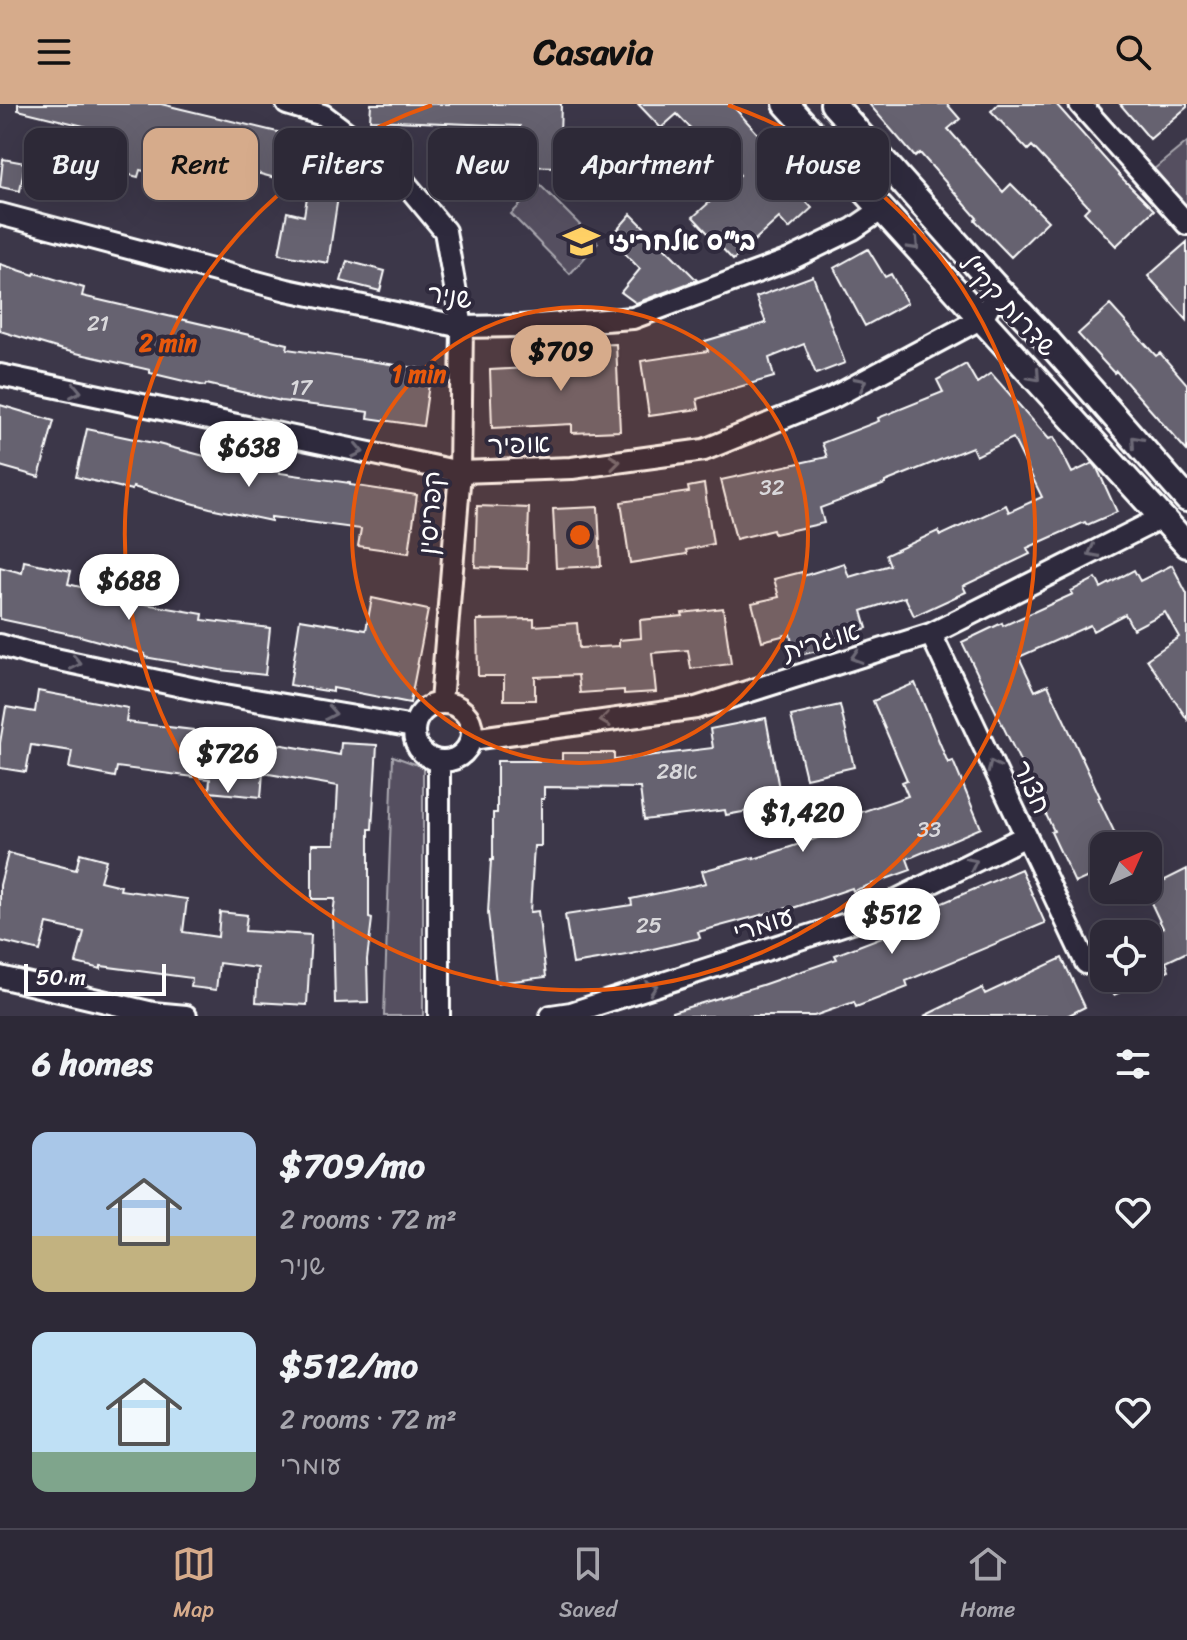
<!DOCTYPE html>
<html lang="en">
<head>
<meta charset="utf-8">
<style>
	body { margin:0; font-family:Sriracha,"Playpen Sans Hebrew",sans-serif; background:#35313f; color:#f1f3f6; height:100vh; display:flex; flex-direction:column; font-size:30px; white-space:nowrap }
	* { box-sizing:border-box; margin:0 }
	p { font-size:26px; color:#a7a6ad }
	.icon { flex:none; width:44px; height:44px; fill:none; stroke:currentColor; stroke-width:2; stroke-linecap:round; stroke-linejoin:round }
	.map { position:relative; height:912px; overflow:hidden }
	.details { display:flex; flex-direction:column; background:#2d2937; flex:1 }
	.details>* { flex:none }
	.top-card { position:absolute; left:24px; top:24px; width:1140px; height:72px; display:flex; gap:16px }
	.needle { width:52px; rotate:45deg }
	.controls { position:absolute; left:1090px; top:728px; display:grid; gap:16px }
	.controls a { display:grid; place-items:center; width:72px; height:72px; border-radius:16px; background:#2d2937; box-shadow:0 8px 32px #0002,0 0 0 2px #484552; font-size:40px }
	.scale { position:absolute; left:24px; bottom:20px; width:142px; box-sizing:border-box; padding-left:8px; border:4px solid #fff; border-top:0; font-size:22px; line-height:28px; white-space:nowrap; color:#fff; -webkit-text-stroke:6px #2f2a3d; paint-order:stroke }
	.price { position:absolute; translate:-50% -68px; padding:0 18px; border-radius:28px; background:#fff; color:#222; font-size:26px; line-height:52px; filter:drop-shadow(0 2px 4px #0008) }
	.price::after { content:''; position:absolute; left:50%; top:48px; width:24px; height:18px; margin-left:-12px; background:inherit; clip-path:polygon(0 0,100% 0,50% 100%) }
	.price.on { background:#d6ab8b; color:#111 }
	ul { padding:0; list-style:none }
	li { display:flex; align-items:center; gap:24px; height:200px; padding:0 32px }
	li span { display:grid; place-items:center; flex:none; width:224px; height:160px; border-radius:16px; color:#555 }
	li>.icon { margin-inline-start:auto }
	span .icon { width:96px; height:96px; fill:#fffc; stroke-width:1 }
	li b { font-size:34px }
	h2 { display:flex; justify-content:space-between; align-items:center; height:96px; padding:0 32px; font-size:34px }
	.chip { padding:0 28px; border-radius:16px; background:#2d2937; box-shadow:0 8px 32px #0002,0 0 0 2px #484552; font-size:28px; line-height:72px }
	.chip.on { background:#d6ab8b; color:#111 }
	header { display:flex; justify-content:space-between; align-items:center; height:104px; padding:0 32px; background:#d6ab8b; color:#111; font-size:36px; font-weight:700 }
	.dock { display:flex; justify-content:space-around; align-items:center; height:112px; border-top:2px solid #484552; background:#2d2937; font-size:22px; color:#a7a6ad }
	.dock a { display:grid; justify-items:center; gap:4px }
	.dock .on { color:#d6ab8b }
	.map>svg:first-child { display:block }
	.green { fill:#555060; stroke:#aaa8b0; stroke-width:2 }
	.building { fill:#666270; stroke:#fff; stroke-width:2 }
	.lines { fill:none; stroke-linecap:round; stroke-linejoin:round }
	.minor-casing { stroke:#fff; stroke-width:26 }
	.major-casing { stroke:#fff; stroke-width:30 }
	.minor { stroke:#2f2a3d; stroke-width:20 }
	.major { stroke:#2f2a3d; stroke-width:24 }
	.oneway { stroke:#6d6a77 }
	.ring { fill:none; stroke:#e8590c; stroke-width:4 }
	.labels { text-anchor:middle; stroke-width:8; stroke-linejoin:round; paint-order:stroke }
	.number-label { font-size:22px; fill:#d9d8db }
	.poi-label { font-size:26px; font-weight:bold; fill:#fff; stroke:#2f2a3d; text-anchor:start }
	.street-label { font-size:26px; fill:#fff; stroke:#2f2a3d }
	.centre { fill:#e8590c; stroke:#2f2a3d; stroke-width:4 }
	.ring-label { font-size:24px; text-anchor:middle; font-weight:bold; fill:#e8590c; stroke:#2f2a3d; stroke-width:8; stroke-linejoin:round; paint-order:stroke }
</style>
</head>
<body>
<header><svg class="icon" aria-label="menu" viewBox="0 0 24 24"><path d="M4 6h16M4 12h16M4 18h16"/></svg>Casavia<svg class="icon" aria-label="search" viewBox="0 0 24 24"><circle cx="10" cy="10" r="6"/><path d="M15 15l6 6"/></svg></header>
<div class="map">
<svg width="1187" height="912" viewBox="0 0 1187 912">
	<rect width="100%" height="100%" fill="#3c3749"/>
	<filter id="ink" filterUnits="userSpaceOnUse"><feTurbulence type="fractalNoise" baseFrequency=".0125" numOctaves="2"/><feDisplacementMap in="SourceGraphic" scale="16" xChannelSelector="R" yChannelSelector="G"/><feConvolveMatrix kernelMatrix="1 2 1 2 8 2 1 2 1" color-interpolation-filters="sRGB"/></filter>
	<g filter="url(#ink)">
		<!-- green -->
		<path class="green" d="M1187,38V103L1154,65Z
			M540,81L598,139L570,170L511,110Z
			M393,652L423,663V912H384Z"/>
		<!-- building -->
		<path class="building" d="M18,0H161L290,31L279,75L212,57L206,82L140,66L138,73L91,61L100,26L18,6Z
			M371,0H561L559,63L518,62L520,22L370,16Z
			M638,0H731L805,82L797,88L812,104L789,125L779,114L733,156L693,113L740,71L700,28L697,31L677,10L661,24Z
			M869,0H947L960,15L948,25L1003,88L1011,80L1048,117L1011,153L975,116L977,114L920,49L915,53Z
			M998,0H1056L1121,73L1154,106L1116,142L1084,108L1089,103L1032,42L1028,46L991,7Z
			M1120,0H1187V3L1150,35Z
			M3,55L25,59L20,87L0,83Z
			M312,61L342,66L328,159L279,150L287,108L304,112Z
			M631,110L697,176L636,199L621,188L640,165L610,134Z
			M1187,138V216L1148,172Z
			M868,145L885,173L891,170L907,199L865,222L834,164Z
			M347,157L385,167L380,187L341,177Z
			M0,160L34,171L35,169L84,184L82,192L288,240L287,245L431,266L423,322L368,314L369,308L281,297L206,280L205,282L150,269V266L63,246L0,227Z
			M813,172L845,259L816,270L804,240L769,254L774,273L697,295L699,305L649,312L641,257L708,247L705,237L766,219L756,193Z
			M1110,201L1156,252L1160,249L1187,280V347L1116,267L1114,269L1078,230Z
			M616,240L620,327L572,329V320L492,324L490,266L569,262L568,242Z
			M966,260L977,279L991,269L1049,335L1054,333L1072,369L1093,359L1097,364L1117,408L1087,421L1085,418L1027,444L1030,450L963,482L966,488L914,512L905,493L862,507L867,524L820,538L822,546L795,552L790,530L762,537L752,499L779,493L774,475L802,468L803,472L844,459L849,473L890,461L886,451L938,427L940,432L1006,401L1009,408L1042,393L1013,334L976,352L972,343L885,378V380L820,404L824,419L774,430L773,426L736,435L721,376L827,353L822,339L879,317L878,314L943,288L937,276Z
			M0,301L54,317L39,373L0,362Z
			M87,325L158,340L220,356L280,368V369L350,379V381L417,391L409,449L358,442L361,425L271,413V417L210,404L133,383L132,386L76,373Z
			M704,380L713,440L686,446L687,450L630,459L621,398L689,388L688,383Z
			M477,402L529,404L527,465L475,463Z
			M598,403L601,462L556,464L553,405Z
			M24,457L71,467L68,480L139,497V499L203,510L202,516L270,524L265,571L220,566L144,553L145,550L80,532L0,515V463L22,469Z
			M1172,461L1187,490V615L1147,555L1179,533L1165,508L1133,525L1125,510L1093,527L1090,521L1019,553L1035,587L1048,581L1100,693L1098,694L1121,742H1104V766L1075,779L1051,728L1054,727L962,538L1002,519L1003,522L1073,490L1071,487L1096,474L1101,484L1134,466L1140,477Z
			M372,494L428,506L410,599L333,584V588L290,581L300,515L366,526Z
			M723,504L731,560L691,565L688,546L652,549L656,588L624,590V586L580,589L578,571L535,573V596H504V572H478L477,516L534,515V522L577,519L579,544L619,542V536L641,534L640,516L683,512L682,509Z
			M915,579L948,659L953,657L981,724L907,755L911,766L853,787L852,784L787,806V804L698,828L700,834L627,851L573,860L565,811L632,801L631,795L706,779L702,767L754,753V755L833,729L829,719L908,692L902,678L907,676L873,597Z
			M38,587L128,604L126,618L193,626V631L266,638L340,651L341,639L377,641L372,725H369V814L372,815L367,856L368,898L335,899L333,810L335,795H312V740H335L338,682L263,669L261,693L209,688L210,675L117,663L115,673L69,664L72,647L31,641L26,668L0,664V639L6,603L35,608Z
			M840,601L854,663L806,674L791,612Z
			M766,614L782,701L726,711L725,706L644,716L640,684L544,683V695H541V742H534L530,808L538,807L546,873L496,879L488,809L491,756H493V709H497V657H562V649H614V656L713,644L710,625Z
			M8,749L76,766L80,749L106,756L100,777L121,782L120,786L187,795L183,828L218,833L220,808L247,811L245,827L311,831L307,901L256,898L258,864L219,859L216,886L191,883L192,874L101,862V865L76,859L84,828L47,820L40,847L0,837V781Z
			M1021,765L1045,819L906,877L908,883L856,903L854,898L814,912H673L672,908L762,881L837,855L835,851L908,823L905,815Z
			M1187,765V848L1166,858L1169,866L1114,891L1107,874H1148V830L1163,824L1145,786Z
			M1062,854L1085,903L1067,912H924L982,884L985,890Z"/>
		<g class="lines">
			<defs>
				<path id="minor" d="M287,0L323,11L392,63L445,127L462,223L460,368L441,598
					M1080,0L1187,120
					M0,110L287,186L462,223L521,222L633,214L789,156L853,125L881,106
					M0,271L460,368L572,364L704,346L832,294L982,214L994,193V181
					M931,530L1086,859
					M0,541L27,549L219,590L414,623
					M414 628a29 29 0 1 1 58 0a29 29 0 1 1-58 0Z
					M472,635L696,604L931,530L1163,413
					M0,873L153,909L186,912
					M439,912V657
					M551,912L571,909L852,818L1026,732"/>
				<path id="major" d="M786,0L1187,441
					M833,0L994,181L1048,237L1187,395"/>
			</defs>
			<!-- minor casing -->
			<use href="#minor" class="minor-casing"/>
			<!-- major casing -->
			<use href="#major" class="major-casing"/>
			<!-- minor -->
			<use href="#minor" class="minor"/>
			<!-- major -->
			<use href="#major" class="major"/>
		</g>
		<!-- one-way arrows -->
		<defs><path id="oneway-chevron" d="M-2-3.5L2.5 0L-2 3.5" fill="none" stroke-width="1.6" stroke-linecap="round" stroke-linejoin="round" transform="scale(2)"/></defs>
		<g class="oneway">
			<use href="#oneway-chevron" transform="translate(914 141) rotate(47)"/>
			<use href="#oneway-chevron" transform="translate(1035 272) rotate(48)"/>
			<use href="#oneway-chevron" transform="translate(861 279) rotate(-28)"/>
			<use href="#oneway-chevron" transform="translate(76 287) rotate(12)"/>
			<use href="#oneway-chevron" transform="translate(1136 337) rotate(-131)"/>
			<use href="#oneway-chevron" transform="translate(358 347) rotate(12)"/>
			<use href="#oneway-chevron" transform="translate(615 358) rotate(-8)"/>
			<use href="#oneway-chevron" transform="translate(1093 448) rotate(153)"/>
			<use href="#oneway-chevron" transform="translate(856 553) rotate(163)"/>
			<use href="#oneway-chevron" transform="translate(76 559) rotate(12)"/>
			<use href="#oneway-chevron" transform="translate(331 609) rotate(10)"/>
			<use href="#oneway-chevron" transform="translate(605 616) rotate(172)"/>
			<use href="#oneway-chevron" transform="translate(993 662) rotate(-115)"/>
			<use href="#oneway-chevron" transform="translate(972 759) rotate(-26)"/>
			<use href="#oneway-chevron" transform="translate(652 883) rotate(-18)"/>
		</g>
	</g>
	<!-- distance rings -->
	<circle cx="580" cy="431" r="228" fill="#e8590c" fill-opacity=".12"/>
	<g class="ring">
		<circle cx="580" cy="431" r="228"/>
		<path d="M728 1A455 455 0 1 1 432 1"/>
	</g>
	<!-- icons -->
	<defs>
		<symbol id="school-bare" viewBox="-9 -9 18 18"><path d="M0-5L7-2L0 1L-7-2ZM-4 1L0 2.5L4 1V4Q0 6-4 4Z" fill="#ffd166" stroke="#2f2a3d" stroke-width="2.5" paint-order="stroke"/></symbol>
	</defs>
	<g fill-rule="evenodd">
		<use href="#school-bare" x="556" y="112" width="51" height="51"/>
	</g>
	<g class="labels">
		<!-- number labels -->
		<g class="number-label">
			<text x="98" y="227">21</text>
			<text x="301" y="291">17</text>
			<text x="772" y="391">32</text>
			<text x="677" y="675">28א</text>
			<text x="929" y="733">33</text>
			<text x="649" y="829">25</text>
		</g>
		<!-- poi labels -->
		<g class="poi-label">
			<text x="608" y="146">בי"ס אלחריזי</text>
		</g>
		<!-- street labels -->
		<g class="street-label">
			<text transform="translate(450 192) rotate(9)" y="9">שניר</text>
			<text transform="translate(1008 201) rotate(47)" y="9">שדרות קק"ל</text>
			<text transform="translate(519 340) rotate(-2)" y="9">אופיר</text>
			<text transform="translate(430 409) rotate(-86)" y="9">קפריסין</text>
			<text transform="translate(821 537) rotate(-17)" y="9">אוגרית</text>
			<text transform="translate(1032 683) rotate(65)" y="9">חצור</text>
			<text transform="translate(763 820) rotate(-18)" y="9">עומרי</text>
		</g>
	</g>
	<circle cx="580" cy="431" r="12" class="centre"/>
	<g class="ring-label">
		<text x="168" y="247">2 min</text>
		<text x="419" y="278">1 min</text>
	</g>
</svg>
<div class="controls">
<a><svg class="needle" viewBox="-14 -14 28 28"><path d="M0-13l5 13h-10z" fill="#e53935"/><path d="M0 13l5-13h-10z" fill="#a7a6ad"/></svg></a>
<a><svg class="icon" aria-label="locate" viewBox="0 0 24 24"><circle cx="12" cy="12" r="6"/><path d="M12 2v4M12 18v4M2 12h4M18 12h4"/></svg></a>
</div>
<div class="scale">50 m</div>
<b class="price on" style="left:561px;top:289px">$709</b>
<b class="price" style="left:249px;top:385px">$638</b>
<b class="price" style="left:129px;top:518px">$688</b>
<b class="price" style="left:228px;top:691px">$726</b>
<b class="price" style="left:803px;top:750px">$1,420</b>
<b class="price" style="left:892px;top:852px">$512</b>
<div class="top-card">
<a class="chip">Buy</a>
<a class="chip on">Rent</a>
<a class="chip">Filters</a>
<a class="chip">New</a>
<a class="chip">Apartment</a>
<a class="chip">House</a>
</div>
</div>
<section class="details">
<h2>6 homes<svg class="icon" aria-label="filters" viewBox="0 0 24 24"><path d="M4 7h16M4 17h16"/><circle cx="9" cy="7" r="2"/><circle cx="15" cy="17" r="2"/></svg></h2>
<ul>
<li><span style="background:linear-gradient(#a9c7e8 65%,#c2b280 0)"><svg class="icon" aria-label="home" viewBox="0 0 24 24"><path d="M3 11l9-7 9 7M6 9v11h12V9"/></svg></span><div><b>$709/mo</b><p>2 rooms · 72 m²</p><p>שניר</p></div><svg class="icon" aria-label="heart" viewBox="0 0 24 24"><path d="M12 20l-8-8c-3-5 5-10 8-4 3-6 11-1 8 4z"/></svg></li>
<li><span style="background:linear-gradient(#bfe0f5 75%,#7fa58c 0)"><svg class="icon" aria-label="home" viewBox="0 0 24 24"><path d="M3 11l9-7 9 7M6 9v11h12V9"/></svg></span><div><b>$512/mo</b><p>2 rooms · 72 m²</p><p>עומרי</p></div><svg class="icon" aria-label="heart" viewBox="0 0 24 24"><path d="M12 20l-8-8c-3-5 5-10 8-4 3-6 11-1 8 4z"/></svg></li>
</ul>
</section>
<nav class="dock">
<a class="on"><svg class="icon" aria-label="map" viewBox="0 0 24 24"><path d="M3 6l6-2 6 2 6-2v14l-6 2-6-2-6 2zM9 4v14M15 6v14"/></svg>Map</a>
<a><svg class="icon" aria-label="saved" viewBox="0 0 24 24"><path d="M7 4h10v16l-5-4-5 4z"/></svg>Saved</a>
<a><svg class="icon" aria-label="home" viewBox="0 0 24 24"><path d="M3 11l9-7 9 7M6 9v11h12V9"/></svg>Home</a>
</nav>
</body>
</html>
